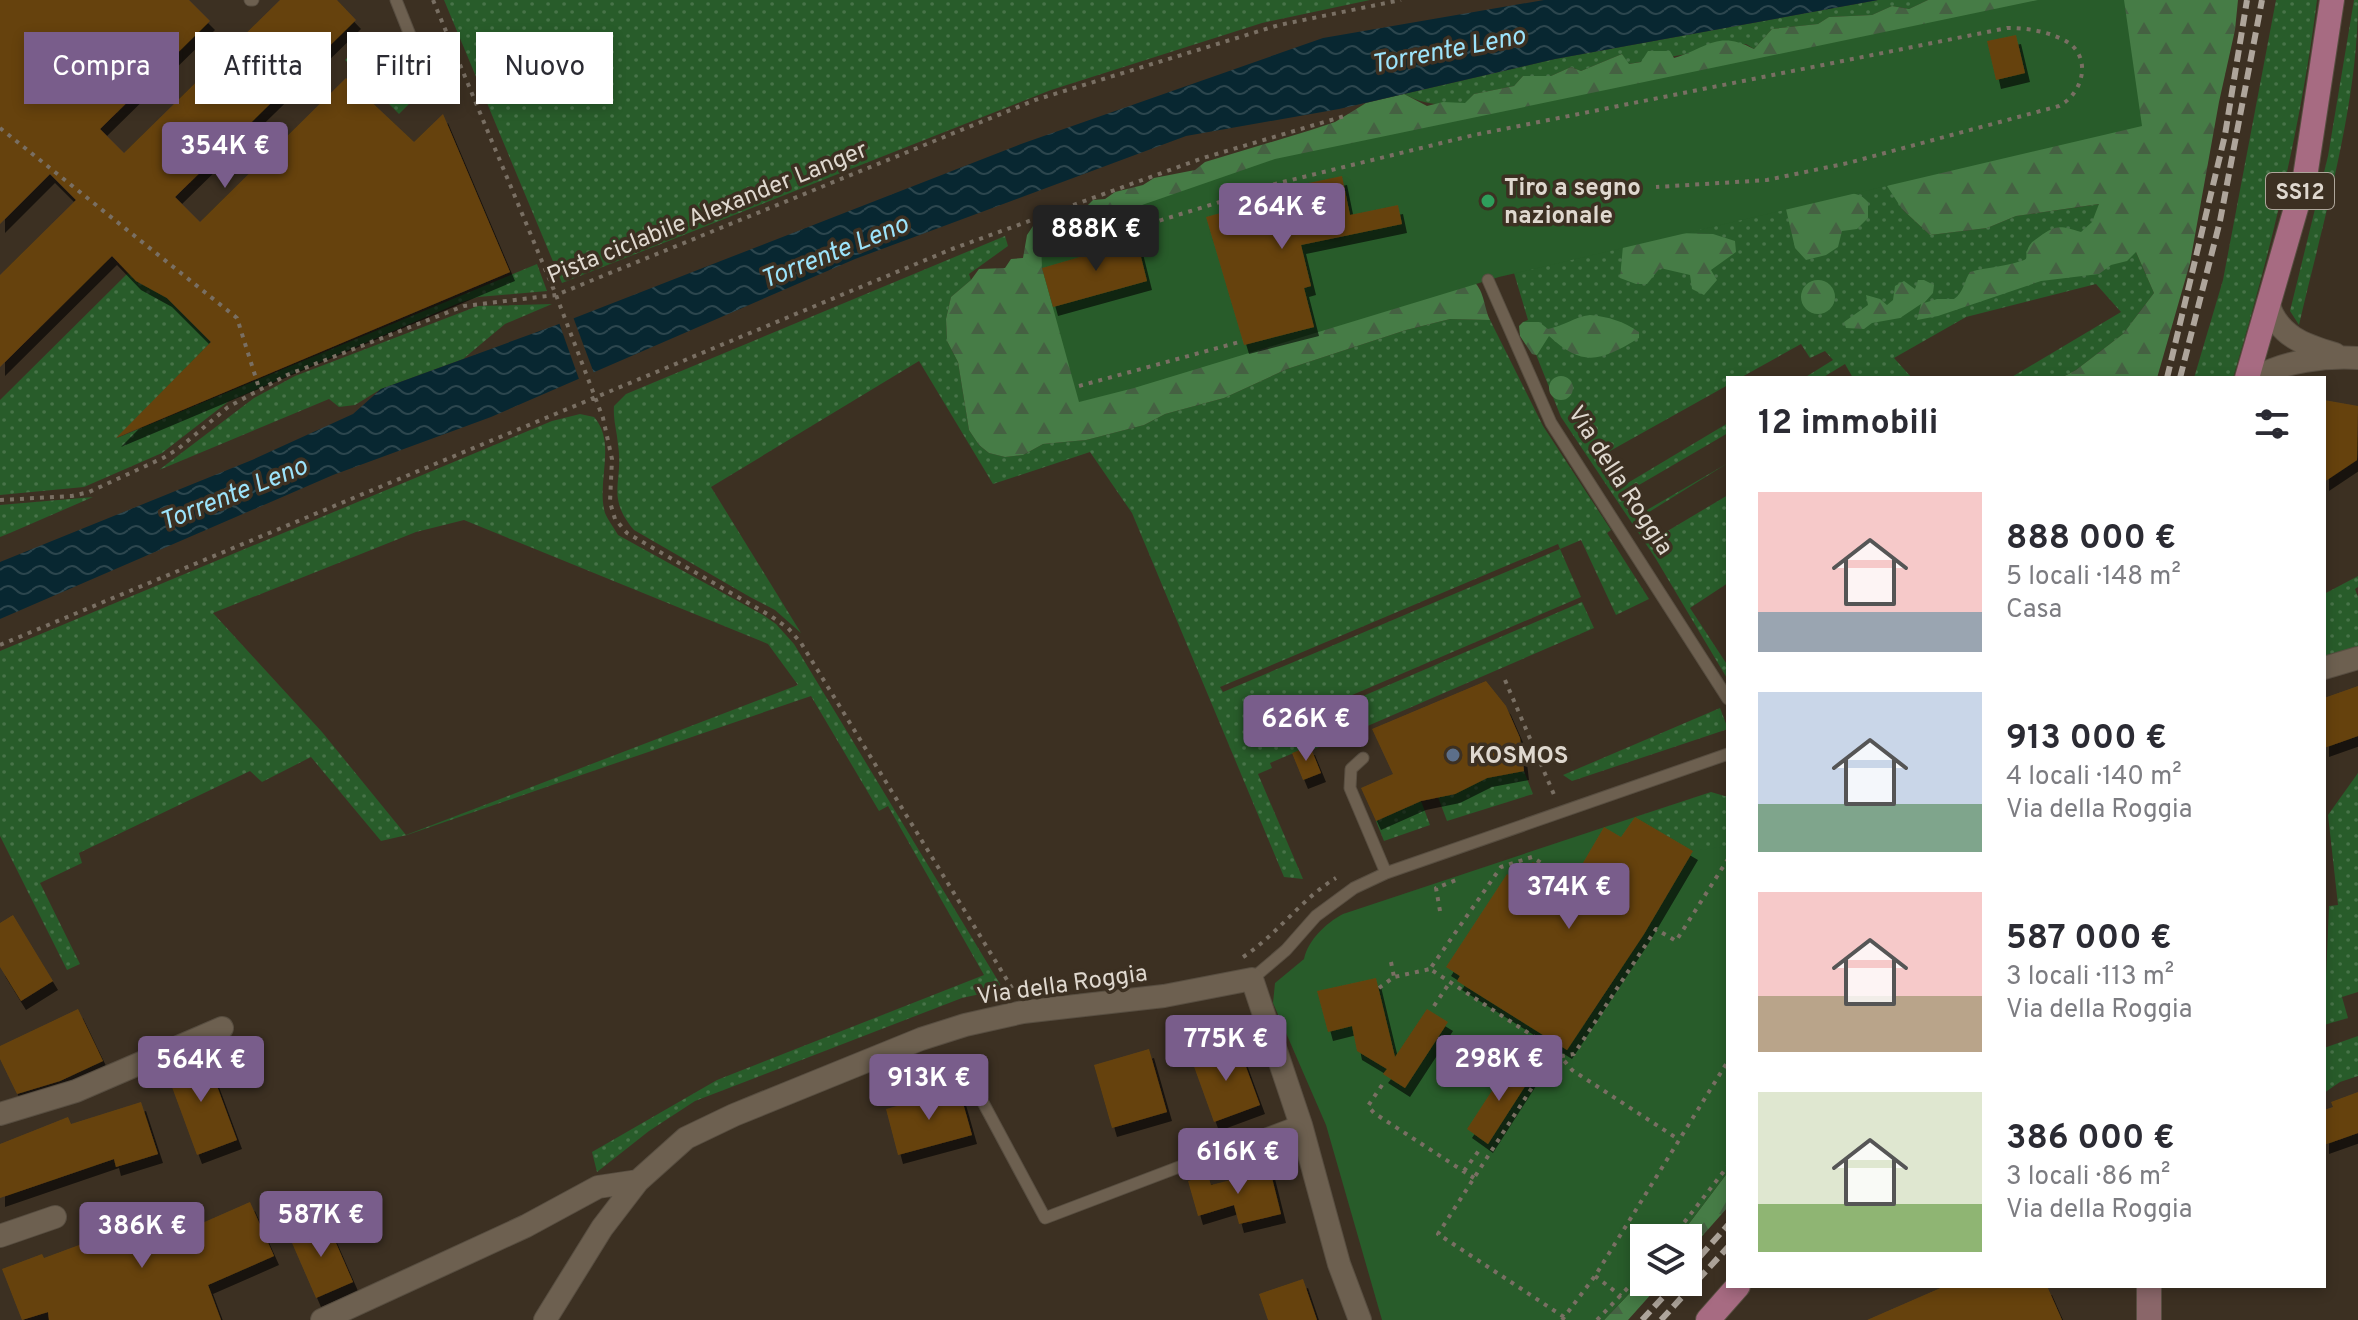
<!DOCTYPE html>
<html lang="it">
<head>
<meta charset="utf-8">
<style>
	body { margin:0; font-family:Overpass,sans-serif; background:#f2f2f3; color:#2b2b33; height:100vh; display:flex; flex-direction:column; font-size:30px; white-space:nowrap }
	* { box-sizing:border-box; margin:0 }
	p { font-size:26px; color:#7c7c81 }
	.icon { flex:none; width:44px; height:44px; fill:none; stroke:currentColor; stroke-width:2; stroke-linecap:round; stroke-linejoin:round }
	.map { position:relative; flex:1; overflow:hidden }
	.panel { position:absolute; left:1726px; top:376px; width:600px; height:912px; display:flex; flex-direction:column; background:#fff; border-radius:0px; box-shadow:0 4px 12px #0003 }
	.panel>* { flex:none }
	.guide { position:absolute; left:24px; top:32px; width:760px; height:72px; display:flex; gap:16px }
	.controls { position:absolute; left:1630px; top:1224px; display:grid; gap:16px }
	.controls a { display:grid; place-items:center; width:72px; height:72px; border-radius:0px; background:#fff; box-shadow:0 4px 12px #0003; font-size:40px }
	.price { position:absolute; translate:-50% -68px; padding:0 18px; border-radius:8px; background:#795d8b; color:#fff; font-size:26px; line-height:52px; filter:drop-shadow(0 2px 4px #0008) }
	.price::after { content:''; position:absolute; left:50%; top:48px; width:24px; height:18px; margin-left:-12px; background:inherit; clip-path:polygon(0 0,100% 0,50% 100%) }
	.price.on { background:#222; color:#fff }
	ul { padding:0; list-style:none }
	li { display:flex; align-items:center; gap:24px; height:200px; padding:0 32px }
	li span { display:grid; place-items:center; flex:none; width:224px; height:160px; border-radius:0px; color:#555 }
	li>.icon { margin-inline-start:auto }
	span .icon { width:96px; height:96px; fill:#fffc; stroke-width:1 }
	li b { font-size:34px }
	h2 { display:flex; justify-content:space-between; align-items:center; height:96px; padding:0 32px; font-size:34px }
	.pill { padding:0 28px; border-radius:0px; background:#fff; box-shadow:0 4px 12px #0003; font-size:28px; line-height:72px }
	.pill.on { background:#795d8b; color:#fff }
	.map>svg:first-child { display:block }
	.grass { fill:url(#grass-dots); fill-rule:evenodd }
	.forest { fill:url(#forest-firs) }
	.park { fill:#285c2a }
	.water { fill:url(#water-waves) }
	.pier { fill:#3c3022 }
	.building { fill:#664310; filter:url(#shadow) }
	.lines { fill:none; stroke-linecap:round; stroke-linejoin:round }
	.service-casing { stroke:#584e41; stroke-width:13 }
	.minor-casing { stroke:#584e41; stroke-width:24 }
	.secondary-casing { stroke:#584e41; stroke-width:26 }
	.primary-casing { stroke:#584e41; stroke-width:26 }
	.path { stroke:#796f63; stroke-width:4; stroke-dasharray:4 6; stroke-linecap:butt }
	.service { stroke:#6d6050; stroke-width:11 }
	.minor { stroke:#6d6050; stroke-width:22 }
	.secondary { stroke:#8a6669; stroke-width:24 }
	.primary { stroke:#a76b82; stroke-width:24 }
	.rail { stroke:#aea59b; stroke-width:6; stroke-dasharray:12 6; stroke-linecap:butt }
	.leisure-dot { fill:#2e9e5b; stroke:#3c3022; stroke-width:3 }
	.service-dot { fill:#5c6f8a; stroke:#3c3022; stroke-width:3 }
	.labels { text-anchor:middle; stroke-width:7; stroke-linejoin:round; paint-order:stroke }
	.shield { fill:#3c3022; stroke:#aea69b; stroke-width:2 }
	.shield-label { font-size:22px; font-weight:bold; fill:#dfd8cf }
	.poi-label { font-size:24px; font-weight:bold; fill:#dfd8cf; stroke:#3c3022; text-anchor:start }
	.street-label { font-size:24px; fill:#dfd8cf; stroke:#3c3022 }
	.water-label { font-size:26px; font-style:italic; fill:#9ce3fb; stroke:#3c3022 }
</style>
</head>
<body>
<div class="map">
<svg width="2358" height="1320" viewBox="0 0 2358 1320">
	<defs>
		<pattern id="grass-dots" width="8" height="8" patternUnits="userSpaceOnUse" patternTransform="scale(2)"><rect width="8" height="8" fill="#285c2a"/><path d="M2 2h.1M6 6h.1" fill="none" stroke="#477348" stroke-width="1.8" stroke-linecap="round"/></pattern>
		<pattern id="forest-firs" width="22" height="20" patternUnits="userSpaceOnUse" patternTransform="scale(2)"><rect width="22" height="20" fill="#467c46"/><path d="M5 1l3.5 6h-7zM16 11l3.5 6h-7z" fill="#456142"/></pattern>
		<pattern id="water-waves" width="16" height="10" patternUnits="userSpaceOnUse" patternTransform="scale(2)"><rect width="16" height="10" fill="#082731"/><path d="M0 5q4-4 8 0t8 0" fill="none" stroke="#2c464e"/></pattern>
		<filter id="shadow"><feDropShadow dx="5" dy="9" stdDeviation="0" flood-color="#0009"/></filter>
	</defs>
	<rect width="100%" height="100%" fill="#3c3022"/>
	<!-- grass -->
	<path class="grass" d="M444,0H1370L1262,23L1051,90L562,283Z
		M1878,0H1928L1909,9L1892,6L1872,15L1829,17L1818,24L1772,29L1754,49L1746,44L1628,64L1622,54L1581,71L1571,67L1551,76H1523L1514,86L1474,94L1466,103C1439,105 1427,106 1404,94L1555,59Z
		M2276,0H2317C2301,128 2270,254 2233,378H2194L2223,280Z
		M2354,0H2358C2358,106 2323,221 2299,325L2290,311L2328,156Z
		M381,33L399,41L417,82V96L399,114L345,60L367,36Z
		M1946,38L1902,209L1930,235L1987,228L2016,216L2100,204L2136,252L2154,293L2123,334L2076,370L2061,378H2010L2121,312L2096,284L1966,317L1894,358L1912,378H1853L1845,364L1822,378H1804L1833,360L1825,351L1810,358L1801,344L1740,378H1728V385L1601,456L1621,487L1728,423V433L1627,492L1640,514L1728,463L1641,517L1654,539L1728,495V583L1690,608L1728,666V680L1656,559L1561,417L1523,322L1528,320L1514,273Z
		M1005,236L1008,246L969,274L971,280L951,297L946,319L947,341L958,362L969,430L979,445L989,453L1005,457L1023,455L1043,444L1086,440L1144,425L1165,414L1224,398L1287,369L1406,330L1450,319L1490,320L1543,426L1611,530L1607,533L1649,599L1616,615L1581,540L1560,549L1581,597L1245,741L1247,746L1582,602L1594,628L1312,750L1310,746L1270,763L1272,768L1258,774L1303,879L1284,877L1132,513L1090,452L993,484L919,361L711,487L801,633L775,610L750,597L634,530C605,496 624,482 618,445C617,431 613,420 614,406L626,394ZM1558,544L1560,549L1223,692L1220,687Z
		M537,264L547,291L478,297L459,303L229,401L162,453L84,487L0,495V400L128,273L136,281L167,298L211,342L117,438Z
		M552,304L505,324L463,359L381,389L355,405L339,407L329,399L159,470L254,398L295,376L478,306Z
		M580,414L594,417C617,443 596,482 605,513C608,520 614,528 618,535L763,615L776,624L794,644L1003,989L962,998L695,1101L649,1131L597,1172L592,1152L717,1080L984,975L888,806L879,811L811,696L407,835L381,841L311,757L262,782L250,771L79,853L82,863L40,883L80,964L67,970L0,836V651L552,421ZM464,520L768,644L798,685L406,835L322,732L213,613L416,532Z
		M93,497L10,533L0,537V505Z
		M2358,576V587L2355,589L2358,597V649L2324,658V594Z
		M1720,708L1728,729L1572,781L1563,775Z
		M1524,771L1533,794L1447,821L1438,797L1455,794L1487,778Z
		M2358,773V992L2342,997L2348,1018L2324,1025L2329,906L2338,905L2328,815Z
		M1711,792L1728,797V848L1676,933L1635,817Z
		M1421,801L1430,825L1384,841L1376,821Z
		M2358,1036V1076L2340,1082L2324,1093V1048Z"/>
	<!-- forest -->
	<path class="forest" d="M1928,0H2238L2235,30L2219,102L2190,263L2157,378H2061L2076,370L2123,334L2154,293L2136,252L2127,261L2111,265L2099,274L2041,281L1938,316L1917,320L1921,304L1900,318L1872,323L1864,329L1846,328L1844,322L1868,305L1866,295L1880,299L1887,305L1893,300L1895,286L1904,281L1915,289L1918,280H1924L1934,285L1933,293L1924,303L1937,299H1954C1964,292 1964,281 1970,272C1987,267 2004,267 2021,261C2029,259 2025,258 2027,251C2029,244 2033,241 2039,237C2057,224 2060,226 2081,232L2092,222L2099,204L2016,216L1987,228L1930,235L1902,209L1887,186L1935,142L1471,279C1485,290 1483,305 1490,320L1450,319L1406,330L1287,369L1224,398L1165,414L1144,425L1086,440L1043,444L1023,455L1005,457L989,453L979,445L969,430L958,362L947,341L946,319L951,297L971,280L979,269L1005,268L1011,259L1023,258L1027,235L1033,226L1055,220L1074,209L1085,208L1093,200L1105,199L1115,192L1143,185L1154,178L1195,170L1205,162L1311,130L1335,122L1366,103L1404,94L1427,106L1443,102L1465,103L1474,94L1514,86L1523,76H1551L1571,67L1581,71L1622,54L1629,64L1641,62L1648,51H1670L1674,58C1709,47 1718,30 1754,49L1772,29L1818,24L1829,17L1872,15L1892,6L1909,9Z
		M1839,193C1852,193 1859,192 1868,202V218L1857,229L1842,231L1838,247L1826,255L1806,260L1795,248L1786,209L1797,203Z
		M1677,233L1713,234L1735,241L1736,252L1711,270L1717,280L1704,295L1692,289L1690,275L1660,268L1647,284H1636L1620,278L1623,246Z
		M1801 297a17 17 0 1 1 34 0a17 17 0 1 1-34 0Z
		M1590,315C1609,317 1623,321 1639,332V338C1601,361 1583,368 1549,336L1537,355L1532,354L1520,336L1519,326L1523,322H1539L1548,329C1564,326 1574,317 1590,315Z
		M1549 388a12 12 0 1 1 24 0a12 12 0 1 1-24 0Z
		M1728,1172V1207L1688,1252V1238H1678Z
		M1644,1278V1282H1662L1628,1320H1604Z"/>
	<!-- park -->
	<path class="park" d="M2038,0H2124L2142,126L1499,277L1134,388L1079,402L1042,268L1041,240L1275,159Z
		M1635,817L1693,851L1728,846V1172L1678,1238H1644V1278L1604,1320H1382L1326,1125L1273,1003L1275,983L1304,959C1308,940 1326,923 1343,914Z"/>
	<!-- water -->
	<path class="water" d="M1544,0H1878L1555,59L1339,109L1186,136L855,259L491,417L333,475L0,619V562L252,460L353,414L381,389L559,324L1021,144L1323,38Z"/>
	<!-- pier -->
	<path class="pier" d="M572,314L595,376L580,382L558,320Z"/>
	<!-- building -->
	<path class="building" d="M0,0H189L210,21L100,129L124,153L280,0H337L356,20L175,197L200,222L346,78L414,142L443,114L510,272L116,438L211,342L167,298L136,281L112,256L0,367V275L76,200L50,174L0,224Z
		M2016,35L2025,73L1996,80L1987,41Z
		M1342,176L1350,215L1398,205L1402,224L1301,245L1311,286L1304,288L1314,327L1244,345L1206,217L1235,209L1232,199Z
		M1136,237L1147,281L1053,307L1042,268L1114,247L1112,243Z
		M2324,400L2358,406L2357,460L2324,482Z
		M1486,681L1506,706L1520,738L1524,771L1487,778L1455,794L1421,801L1376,821L1361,788L1393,774L1372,729Z
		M2358,686V736L2324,748V698Z
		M1310,746L1321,773L1303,780L1292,753Z
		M1635,817L1693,851L1644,934L1567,1050L1457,981L1460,976L1446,967L1507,874L1518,881L1533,862L1570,885L1604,827L1621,837Z
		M13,915L53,981L21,1001L0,967V923Z
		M1376,978L1395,1057L1427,1009L1448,1022L1405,1088L1383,1074L1387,1069L1357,1051L1352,1026L1328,1032L1317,991Z
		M78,1009L103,1061L60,1081L17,1094L0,1059V1046Z
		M1238,1045L1260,1105L1214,1122L1192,1061Z
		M1149,1049L1167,1112L1112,1128L1094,1065Z
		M204,1051L237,1140L197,1155L165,1068Z
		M1510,1063L1531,1077L1488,1144L1467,1129Z
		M959,1089L972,1135L898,1155L886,1109Z
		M2358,1092V1133L2324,1145V1110L2333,1107L2331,1102Z
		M141,1102L158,1154L116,1167L114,1159L0,1198V1144L68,1117L71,1124Z
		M1270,1170L1281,1214L1239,1224L1234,1205L1198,1216L1188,1181L1208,1175L1211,1185Z
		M250,1202L274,1256L208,1285L221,1320H49L48,1312L22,1320L2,1269L42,1254L44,1258L133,1225L131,1220L171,1203L184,1231Z
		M326,1220L353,1282L316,1298L289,1236Z
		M1303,1279L1317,1320H1268L1259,1294Z
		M1945,1286H2047L2062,1320H1867Z"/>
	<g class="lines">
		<defs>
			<path id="service" d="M250,0H253
				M396,0L432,90
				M1488,280L1551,423L1728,699
				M1363,758L1351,769L1350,788L1386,873
				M1252,979L1286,950L1316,916L1354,888L1386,873L1728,754
				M979,1095L1045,1218L1300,1121"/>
			<path id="minor" d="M2268,303C2278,336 2304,345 2335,354
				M2257,378C2281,361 2328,356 2358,358
				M2324,668L2358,658
				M0,1114L76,1091L222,1028
				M0,1236L55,1217
				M322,1320L526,1226L598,1187L638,1181
				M545,1320L602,1228L638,1181L686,1138L734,1115L921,1039L965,1025L1023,1012L1164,996L1252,979L1301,1125L1339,1264L1360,1320"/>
			<path id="secondary" d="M2149,1286V1320"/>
			<path id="primary" d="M2247,378L2305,177L2332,0
				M1708,1320L1738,1286"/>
		</defs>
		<!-- service casing -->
		<use href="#service" class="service-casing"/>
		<!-- minor casing -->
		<use href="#minor" class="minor-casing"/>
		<!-- secondary casing -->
		<use href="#secondary" class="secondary-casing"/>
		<!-- primary casing -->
		<use href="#primary" class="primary-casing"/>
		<!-- path -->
		<path class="path" d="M433,0L556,295L603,418L612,459L610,502L615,519L627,533L771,616L788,628L801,643L1015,993
			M0,128L237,318L259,388
			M1064,250L1220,202L1230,195L1474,135L2007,28C2027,28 2046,31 2064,40C2093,55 2084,93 2059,106L1848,163L1767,180L1656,187
			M1079,386L1243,341
			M0,500L72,496L89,492L163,458L178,449L228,407L287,375L464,306L556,295L1035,100L1279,25L1401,0
			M0,645L952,249L1203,158L1348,115
			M1505,680L1555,797
			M1574,884L1532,857L1501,867L1430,969L1556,1051L1572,1070L1678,1139
			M1440,911L1436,888L1456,880
			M1243,957C1278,934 1301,899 1336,878
			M1391,962L1394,977
			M1379,988L1394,977L1430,969
			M1434,1006L1450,982
			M1531,1066L1545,1044
			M1382,1085L1368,1106L1374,1113L1474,1178
			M1464,1171L1480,1149
			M1672,1238L1728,1166
			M1595,1276L1621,1296
			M1564,1317L1438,1234L1551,1058L1574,1054L1656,929L1676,941L1728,859
			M1562,1320L1595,1276L1728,1061
			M1597,1320L1644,1271"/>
		<!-- service -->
		<use href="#service" class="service"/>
		<!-- minor -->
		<use href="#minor" class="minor"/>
		<!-- secondary -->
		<use href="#secondary" class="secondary"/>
		<!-- primary -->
		<use href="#primary" class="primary"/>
		<!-- rail -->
		<path class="rail" d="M2167,378L2225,135L2247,0
			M2180,378L2220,221L2262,0
			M1688,1270L1728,1225
			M1642,1320L1677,1282
			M1661,1320L1728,1247"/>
	</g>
	<!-- markers -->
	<circle class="leisure-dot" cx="1488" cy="201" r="8"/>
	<circle class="service-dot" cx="1453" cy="755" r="8"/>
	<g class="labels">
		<!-- shield labels -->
		<rect class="shield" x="2266" y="173" width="68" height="36" rx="6"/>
		<g class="shield-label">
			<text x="2300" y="199">SS12</text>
		</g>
		<!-- poi labels -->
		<g class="poi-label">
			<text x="1504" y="195">Tiro a segno<tspan x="1504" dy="28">nazionale</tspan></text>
			<text x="1469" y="763">KOSMOS</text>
		</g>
		<!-- street labels -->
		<g class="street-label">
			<text transform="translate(707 212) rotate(-22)" y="8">Pista ciclabile Alexander Langer</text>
			<text transform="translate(1621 480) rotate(57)" y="8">Via della Roggia</text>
			<text transform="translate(1062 984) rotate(-8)" y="8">Via della Roggia</text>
		</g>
		<!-- water labels -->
		<g class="water-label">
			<text transform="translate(1448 49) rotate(-11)" y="9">Torrente Leno</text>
			<text transform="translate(834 251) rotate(-22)" y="9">Torrente Leno</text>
			<text transform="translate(233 493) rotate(-22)" y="9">Torrente Leno</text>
		</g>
	</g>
</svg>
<div class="controls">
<a><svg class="icon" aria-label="layers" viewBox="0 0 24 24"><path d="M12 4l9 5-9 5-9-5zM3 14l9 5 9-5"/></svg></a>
</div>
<b class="price" style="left:225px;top:190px">354K €</b>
<b class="price" style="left:1282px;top:251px">264K €</b>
<b class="price on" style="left:1096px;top:273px">888K €</b>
<b class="price" style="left:1306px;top:763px">626K €</b>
<b class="price" style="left:1569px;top:931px">374K €</b>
<b class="price" style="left:1226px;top:1083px">775K €</b>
<b class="price" style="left:1499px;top:1103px">298K €</b>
<b class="price" style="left:201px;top:1104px">564K €</b>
<b class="price" style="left:929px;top:1122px">913K €</b>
<b class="price" style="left:1238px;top:1196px">616K €</b>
<b class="price" style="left:321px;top:1259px">587K €</b>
<b class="price" style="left:142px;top:1270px">386K €</b>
<div class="guide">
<a class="pill on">Compra</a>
<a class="pill">Affitta</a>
<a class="pill">Filtri</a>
<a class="pill">Nuovo</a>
</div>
<section class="panel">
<h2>12 immobili<svg class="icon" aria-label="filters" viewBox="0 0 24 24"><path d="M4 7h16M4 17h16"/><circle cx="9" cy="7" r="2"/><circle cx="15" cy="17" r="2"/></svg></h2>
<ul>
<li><span style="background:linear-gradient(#f6c9c9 75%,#9aa5b1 0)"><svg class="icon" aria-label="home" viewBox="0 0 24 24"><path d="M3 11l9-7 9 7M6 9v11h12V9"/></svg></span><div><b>888 000 €</b><p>5 locali · 148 m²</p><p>Casa</p></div></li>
<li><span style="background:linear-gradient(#c9d6e8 70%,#7fa58c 0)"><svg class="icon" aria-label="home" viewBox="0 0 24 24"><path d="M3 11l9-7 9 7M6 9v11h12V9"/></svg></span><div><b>913 000 €</b><p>4 locali · 140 m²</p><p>Via della Roggia</p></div></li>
<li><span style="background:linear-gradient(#f6c9c9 65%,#b9a48a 0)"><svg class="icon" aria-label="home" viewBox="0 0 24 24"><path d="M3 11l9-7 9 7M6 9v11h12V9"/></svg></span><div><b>587 000 €</b><p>3 locali · 113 m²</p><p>Via della Roggia</p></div></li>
<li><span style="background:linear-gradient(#dfe7d0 70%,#8fb573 0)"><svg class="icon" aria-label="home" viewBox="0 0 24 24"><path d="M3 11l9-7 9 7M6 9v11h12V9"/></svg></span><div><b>386 000 €</b><p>3 locali · 86 m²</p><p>Via della Roggia</p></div></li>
</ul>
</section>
</div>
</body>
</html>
